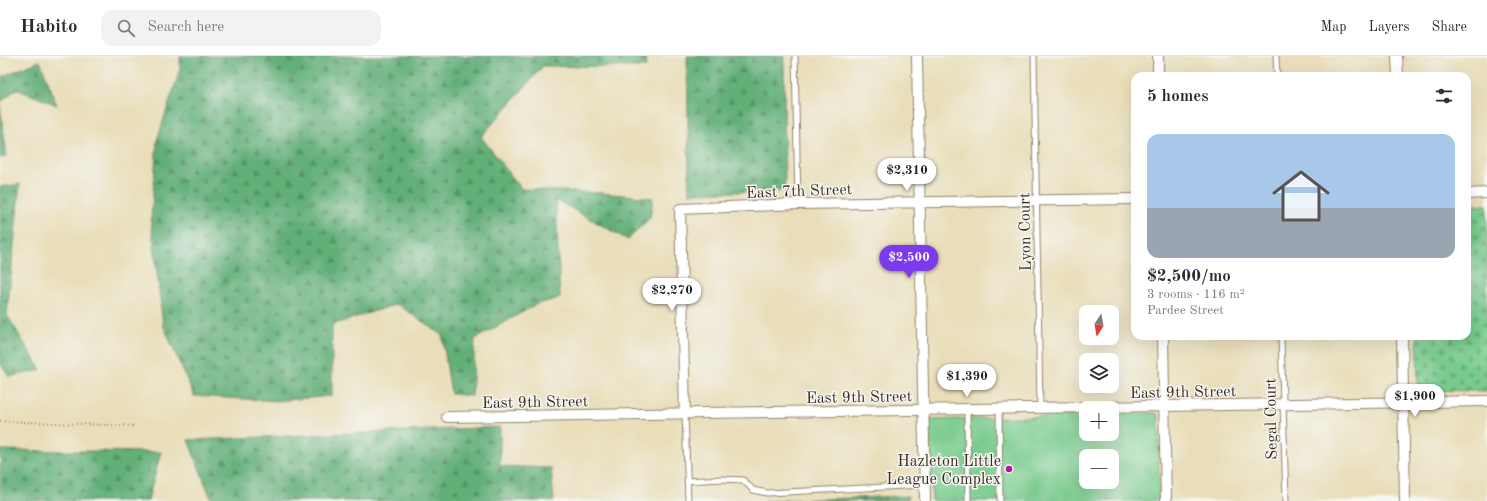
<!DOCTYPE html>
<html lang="en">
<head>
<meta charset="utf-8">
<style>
	body { margin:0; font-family:"Old Standard TT",serif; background:#f2f2f3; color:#2b2b33; height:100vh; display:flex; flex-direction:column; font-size:15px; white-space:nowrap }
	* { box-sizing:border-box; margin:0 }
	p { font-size:13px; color:#7c7c81 }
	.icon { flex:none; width:22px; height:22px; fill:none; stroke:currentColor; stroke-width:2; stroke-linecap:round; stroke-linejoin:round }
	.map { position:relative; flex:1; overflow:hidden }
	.panel { position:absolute; left:1131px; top:16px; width:340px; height:268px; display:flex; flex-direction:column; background:#fff; border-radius:12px; box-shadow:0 4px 16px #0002 }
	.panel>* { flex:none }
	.needle { width:26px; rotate:191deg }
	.controls { position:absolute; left:1079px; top:249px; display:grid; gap:8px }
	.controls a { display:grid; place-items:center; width:40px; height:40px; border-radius:8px; background:#fff; box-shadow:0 4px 16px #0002; font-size:20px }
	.price { position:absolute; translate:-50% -34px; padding:0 9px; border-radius:14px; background:#fff; color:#222; font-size:13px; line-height:26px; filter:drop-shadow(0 1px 2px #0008) }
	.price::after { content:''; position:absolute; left:50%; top:24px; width:12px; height:9px; margin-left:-6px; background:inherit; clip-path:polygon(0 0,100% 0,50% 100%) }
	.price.current { background:#7c3aed; color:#fff }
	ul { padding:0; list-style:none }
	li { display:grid; align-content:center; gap:8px; height:212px; padding:0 16px }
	li span { display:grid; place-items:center; height:124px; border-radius:12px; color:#555 }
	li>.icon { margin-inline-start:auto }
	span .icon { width:72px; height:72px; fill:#fffc; stroke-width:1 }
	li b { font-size:17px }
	h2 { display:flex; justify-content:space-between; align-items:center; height:48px; padding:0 16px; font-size:17px }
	header { display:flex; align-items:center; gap:24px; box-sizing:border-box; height:56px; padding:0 20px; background:#fff; border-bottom:1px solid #e1e1e2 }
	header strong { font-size:19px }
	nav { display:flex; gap:22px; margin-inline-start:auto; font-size:14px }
	.search { width:280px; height:36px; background:#f2f2f3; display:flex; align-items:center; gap:10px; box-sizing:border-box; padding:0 14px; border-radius:12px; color:#7c7c81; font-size:15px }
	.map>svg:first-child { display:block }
	.forest { fill:url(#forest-firs); stroke:#4e6c4b }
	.cemetery { fill:url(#cemetery-stones); stroke:#5a7a56 }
	.pitch { fill:#78cb8d; stroke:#5a7a56; fill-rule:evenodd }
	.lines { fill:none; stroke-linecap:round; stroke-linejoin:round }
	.lane-casing { stroke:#92846c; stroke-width:7 }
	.street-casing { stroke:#92846c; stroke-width:12 }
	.path { stroke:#92846c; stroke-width:2; stroke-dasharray:1 3; stroke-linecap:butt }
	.lane { stroke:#fff; stroke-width:5 }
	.street { stroke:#fff; stroke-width:10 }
	.poi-dot { fill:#b5179e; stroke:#f6f6f2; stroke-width:1.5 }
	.labels { text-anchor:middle; stroke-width:3; stroke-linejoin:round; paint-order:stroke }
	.street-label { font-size:16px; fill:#3b2a1e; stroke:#f6f6f2 }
	.poi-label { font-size:16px; fill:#3b2a1e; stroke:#f6f6f2; text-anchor:end }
</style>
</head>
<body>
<header>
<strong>Habito</strong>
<div class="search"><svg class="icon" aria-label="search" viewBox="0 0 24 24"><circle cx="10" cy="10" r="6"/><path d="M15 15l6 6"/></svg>Search here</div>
<nav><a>Map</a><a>Layers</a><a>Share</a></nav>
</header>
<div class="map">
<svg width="1487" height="445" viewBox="0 0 1487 445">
	<defs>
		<pattern id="forest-firs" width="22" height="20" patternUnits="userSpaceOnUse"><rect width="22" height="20" fill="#62af78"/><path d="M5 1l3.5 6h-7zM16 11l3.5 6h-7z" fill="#528f62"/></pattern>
		<pattern id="cemetery-stones" width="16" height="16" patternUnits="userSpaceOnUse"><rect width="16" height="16" fill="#78cb8d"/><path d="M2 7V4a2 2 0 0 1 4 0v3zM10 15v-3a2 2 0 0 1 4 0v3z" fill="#69ae79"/></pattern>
	</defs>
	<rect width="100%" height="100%" fill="#f6f6f2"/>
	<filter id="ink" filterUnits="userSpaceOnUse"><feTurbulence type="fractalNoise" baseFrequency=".025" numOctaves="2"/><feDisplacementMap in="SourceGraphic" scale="8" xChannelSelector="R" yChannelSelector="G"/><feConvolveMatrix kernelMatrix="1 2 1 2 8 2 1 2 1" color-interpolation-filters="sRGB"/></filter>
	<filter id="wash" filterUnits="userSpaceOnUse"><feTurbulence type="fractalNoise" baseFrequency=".012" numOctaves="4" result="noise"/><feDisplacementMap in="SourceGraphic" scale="16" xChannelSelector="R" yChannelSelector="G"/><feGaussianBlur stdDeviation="0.9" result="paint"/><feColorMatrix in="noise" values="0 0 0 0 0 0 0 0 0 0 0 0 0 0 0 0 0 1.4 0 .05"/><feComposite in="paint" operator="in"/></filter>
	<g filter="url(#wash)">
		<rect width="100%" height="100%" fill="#e9deb9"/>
		<!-- forest -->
		<path class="forest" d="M180,0H646V11L543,10L481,81L522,133L601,137L653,142L650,162L628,184L556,144L560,242L537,248L475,283L472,340L451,338L442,279L397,248L332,269V340L276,345L194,340L163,269L151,165L157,84L180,13Z
			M687,0H784L785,135L689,137Z
			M40,5L57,49L16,33L0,47V21Z
			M0,48L7,100L0,102Z
			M20,128L7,259L41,314L9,321L0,307V131Z
			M500,371V410L551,412L554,445H212L188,384Z
			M0,394L161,396L148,445H0Z
			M908,440V445H764Z"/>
		<!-- cemetery -->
		<path class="cemetery" d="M1467,149H1487V335L1418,334L1417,280H1467Z"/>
		<!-- pitch -->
		<path class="pitch" d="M1156,357L1159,360V445H932L929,364L1086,359V378H1112V358ZM1086,400H1112V426H1086Z"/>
	</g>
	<g filter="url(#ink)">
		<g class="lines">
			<defs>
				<path id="lane" d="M795,0L798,148
					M1034,0L1040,352
					M1276,0L1277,20
					M1281,280L1286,445
					M967,353L968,445
					M999,353L1000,445
					M685,358L688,445
					M687,425L722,423L743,424L753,434L767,437L924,429"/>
				<path id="street" d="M917,0L925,445
					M1158,0V20
					M1397,0L1398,20
					M1467,138L1487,137
					M1163,280L1166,445
					M1402,280L1405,445
					M685,358L680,153L798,148L1135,143
					M447,361L1487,345"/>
			</defs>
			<!-- lane casing -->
			<use href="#lane" class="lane-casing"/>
			<!-- street casing -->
			<use href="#street" class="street-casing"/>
			<!-- path -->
			<path class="path" d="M0,365L134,370"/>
			<!-- lane -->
			<use href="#lane" class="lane"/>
			<!-- street -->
			<use href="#street" class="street"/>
		</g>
	</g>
	<!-- markers -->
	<circle class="poi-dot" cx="1009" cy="413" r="4"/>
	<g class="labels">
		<!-- street labels -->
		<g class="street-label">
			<text transform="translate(799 134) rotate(-2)" y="6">East 7th Street</text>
			<text transform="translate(1024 176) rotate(-91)" y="6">Lyon Court</text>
			<text transform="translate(1183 335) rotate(-1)" y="6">East 9th Street</text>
			<text transform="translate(859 340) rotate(-1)" y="6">East 9th Street</text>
			<text transform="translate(535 345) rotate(-1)" y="6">East 9th Street</text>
			<text transform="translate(1270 363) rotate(-91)" y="6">Segal Court</text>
		</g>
		<!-- poi labels -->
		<g class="poi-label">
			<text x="1001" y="410">Hazleton Little<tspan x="1001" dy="18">League Complex</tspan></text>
		</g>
	</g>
</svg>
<div class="controls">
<a><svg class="needle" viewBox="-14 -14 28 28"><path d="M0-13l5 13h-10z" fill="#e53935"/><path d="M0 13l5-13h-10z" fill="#7c7c81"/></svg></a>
<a><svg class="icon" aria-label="layers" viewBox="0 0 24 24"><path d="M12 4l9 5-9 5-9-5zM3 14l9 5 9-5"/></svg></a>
<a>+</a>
<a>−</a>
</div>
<b class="price" style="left:907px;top:136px">$2,310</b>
<b class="price current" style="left:909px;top:223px">$2,500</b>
<b class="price" style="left:672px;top:256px">$2,270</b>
<b class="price" style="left:967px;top:342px">$1,390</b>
<b class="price" style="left:1415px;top:362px">$1,900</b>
<section class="panel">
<h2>5 homes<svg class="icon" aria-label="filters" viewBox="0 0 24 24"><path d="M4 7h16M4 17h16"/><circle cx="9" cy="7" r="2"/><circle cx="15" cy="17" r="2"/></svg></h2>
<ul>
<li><span style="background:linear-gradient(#a9c7e8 60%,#9aa5b1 0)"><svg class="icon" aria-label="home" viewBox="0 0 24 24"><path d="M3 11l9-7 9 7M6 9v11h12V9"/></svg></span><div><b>$2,500/mo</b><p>3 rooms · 116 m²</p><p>Pardee Street</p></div></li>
</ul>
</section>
</div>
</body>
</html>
